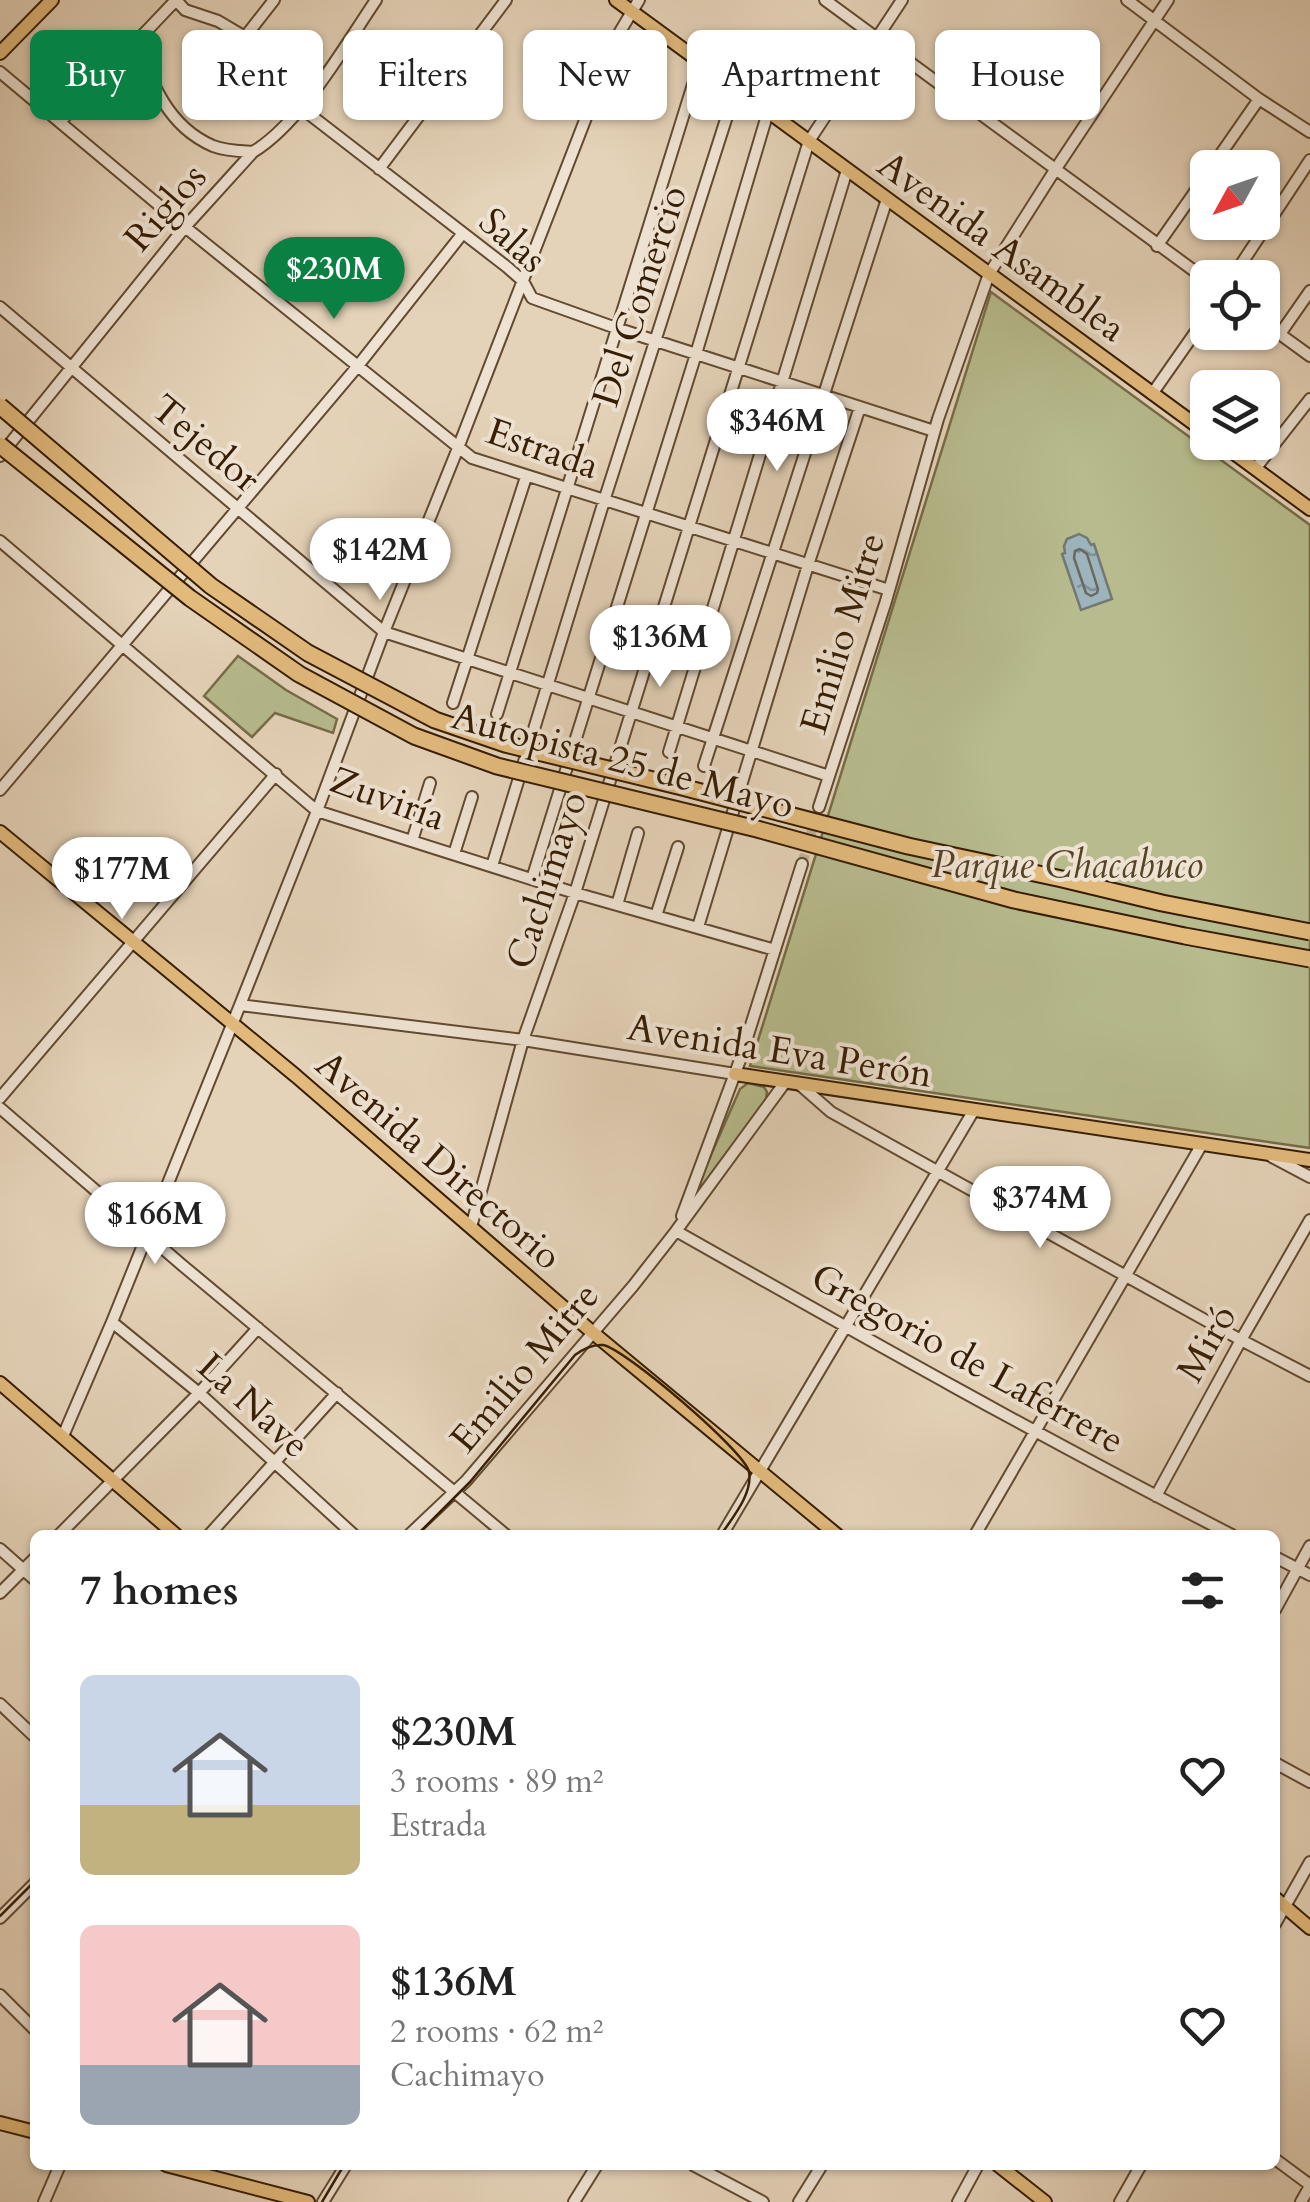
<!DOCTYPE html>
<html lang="en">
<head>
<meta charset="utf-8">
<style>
	body { margin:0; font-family:Cardo,serif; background:#f6f6f6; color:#222; height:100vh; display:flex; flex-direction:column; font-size:38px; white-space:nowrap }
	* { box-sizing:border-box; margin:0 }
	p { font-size:32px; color:#767676 }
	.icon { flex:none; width:55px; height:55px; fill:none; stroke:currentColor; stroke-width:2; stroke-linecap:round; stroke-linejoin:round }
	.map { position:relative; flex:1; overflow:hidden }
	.sheet { position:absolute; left:30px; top:1530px; width:1250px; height:640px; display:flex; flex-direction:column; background:#fff; border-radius:15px; box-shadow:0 2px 8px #0004 }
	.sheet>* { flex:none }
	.top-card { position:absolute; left:30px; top:30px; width:1250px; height:90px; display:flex; gap:20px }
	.needle { width:65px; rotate:230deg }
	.controls { position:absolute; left:1190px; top:150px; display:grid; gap:20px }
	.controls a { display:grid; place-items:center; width:90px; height:90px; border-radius:15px; background:#fff; box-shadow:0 2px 8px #0004; font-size:50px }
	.price { position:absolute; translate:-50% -85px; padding:0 22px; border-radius:35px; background:#fff; color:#222; font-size:32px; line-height:65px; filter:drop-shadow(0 2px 5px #0008) }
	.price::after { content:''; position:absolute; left:50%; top:60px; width:30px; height:22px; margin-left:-15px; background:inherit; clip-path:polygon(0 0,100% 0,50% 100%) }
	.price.active { background:#0b8043; color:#fff }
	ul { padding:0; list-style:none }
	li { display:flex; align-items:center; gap:30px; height:250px; padding:0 50px }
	li span { display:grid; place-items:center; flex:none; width:280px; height:200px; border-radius:15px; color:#555 }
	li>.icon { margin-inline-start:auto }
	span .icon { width:120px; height:120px; fill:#fffc; stroke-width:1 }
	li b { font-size:42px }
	h2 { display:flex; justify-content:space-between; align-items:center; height:120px; padding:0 50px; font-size:42px }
	.chip { padding:0 35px; border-radius:15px; background:#fff; box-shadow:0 2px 8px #0004; font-size:35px; line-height:90px }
	.chip.active { background:#0b8043; color:#fff }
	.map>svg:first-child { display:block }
	.green { fill:#b7bb8d; stroke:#766c48; stroke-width:2.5 }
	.water { fill:url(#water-ripples); stroke:#747872; stroke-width:2.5 }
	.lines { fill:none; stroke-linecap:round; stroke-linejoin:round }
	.shore { stroke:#6a6860; stroke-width:2.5 }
	.minor-tunnel { stroke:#c2af95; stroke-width:10; stroke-dasharray:10 5; stroke-linecap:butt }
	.minor-casing { stroke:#624a30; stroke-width:14 }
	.major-casing { stroke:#361d03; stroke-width:16 }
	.minor { stroke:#eee2d2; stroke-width:10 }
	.major { stroke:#e2ba7c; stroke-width:12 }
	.tram { stroke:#361d03; stroke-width:2.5 }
	.highway-bridge-casing { stroke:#361d03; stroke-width:19; stroke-linecap:butt }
	.highway-bridge { stroke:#e2ba7c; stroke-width:15 }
	.labels { text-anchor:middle; stroke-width:8; stroke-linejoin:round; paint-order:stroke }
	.street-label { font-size:38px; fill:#361d03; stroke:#eee2d2 }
	.park-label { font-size:38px; font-style:italic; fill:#564426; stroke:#eee2d2 }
</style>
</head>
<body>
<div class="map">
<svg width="1310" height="2202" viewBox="0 0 1310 2202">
	<defs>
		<pattern id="water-ripples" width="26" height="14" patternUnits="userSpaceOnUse" patternTransform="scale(2.5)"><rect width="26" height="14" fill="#9db4bc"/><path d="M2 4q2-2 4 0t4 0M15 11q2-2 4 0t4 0" fill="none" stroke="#819297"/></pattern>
	</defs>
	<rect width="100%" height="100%" fill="#e5d3b9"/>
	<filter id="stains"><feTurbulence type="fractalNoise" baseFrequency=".002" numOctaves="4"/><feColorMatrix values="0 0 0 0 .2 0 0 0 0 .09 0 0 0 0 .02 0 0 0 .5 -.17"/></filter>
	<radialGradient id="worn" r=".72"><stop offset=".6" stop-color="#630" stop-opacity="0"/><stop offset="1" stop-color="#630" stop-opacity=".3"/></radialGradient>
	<!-- green -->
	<path class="green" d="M991,292L1310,525V1148L750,1066Z
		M238,656L286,690L337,719L333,733L275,713L252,737L204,696Z
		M748,1083L764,1087L767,1092L766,1099L685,1217L684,1216L740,1089Z"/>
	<!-- water -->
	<path class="water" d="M1079,534L1087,538L1091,545L1094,544L1112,599L1081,610L1062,554L1065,553L1064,546L1067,539Z"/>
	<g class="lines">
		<!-- shore -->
		<path class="shore" d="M1080,549L1087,554L1098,589L1097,593L1091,596L1086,593L1074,558L1075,551Z"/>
		<!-- minor-tunnel -->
		<path class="minor-tunnel" d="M802,864L819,807"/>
		<defs>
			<path id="minor" d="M176,0L185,10L218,21L245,37L261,54L300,107L507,267L523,281L532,298L616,328L934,431
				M825,0L1208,281
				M1127,0L1259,99L1310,132
				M143,37C145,81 171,128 213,146C226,151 239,151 253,152
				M245,37L274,0
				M0,72L185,227L472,458L889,590
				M60,122L176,0
				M1211,168L1259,99
				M379,169L506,0
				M1157,246L1208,173
				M1232,278L1310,160
				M0,307L384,632L829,776
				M1262,321L1310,356
				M1280,334L1310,291
				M1152,394L1208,314
				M0,456L185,227L253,152C301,123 344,47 376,0
				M1255,469L1310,399
				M0,541L317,811L575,893L775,950
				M453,703L526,477
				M497,714L700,62
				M669,752L847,170
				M704,766L887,199
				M0,790L357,367L463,233
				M819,807L886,601L938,419L989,274L1055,170L1168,0
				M412,841L430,783
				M454,854L472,797
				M492,866L604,501L736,88
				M532,879L696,354L768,112
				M617,905L638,833
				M656,916L678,847
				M698,927L808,565L860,407
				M240,1005L523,1040L735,1074
				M799,1084L831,1112L1241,1340L1310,1376
				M0,1098L276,774
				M0,1108L182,1265L506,1535
				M1272,1157L1310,1177
				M682,1216L740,1060L802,864
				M471,1227L523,1040L575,893L809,141L902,0
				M676,1231C860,1335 1044,1439 1232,1535
				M112,1322L199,1393L354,1535
				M63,1436L112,1322L240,1005L317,811L384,632L458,448L618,35L639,0
				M1156,1496L1241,1340L1310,1220
				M59,1535L199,1393L258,1328
				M209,1535L337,1393
				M409,1535L466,1481L633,1286L676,1231L786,1081
				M722,1535L974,1110
				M975,1535L1202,1144
				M0,1549L35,1580
				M1275,1557L1310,1575
				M0,1593L35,1558
				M1275,1610L1310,1546
				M0,1704L35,1737
				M1275,1763L1310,1782
				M0,1918L35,1883
				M1275,1924L1310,1862
				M0,1995L35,2030
				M1275,2159L1310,2185
				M693,2165L763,2202
				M44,2202L60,2165
				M323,2202L346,2165
				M574,2202L597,2165
				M799,2202L822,2165
				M958,2202L978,2165
				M1120,2202L1141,2165
				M1301,2202L1310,2186"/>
			<path id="major" d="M616,0L1208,434
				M0,53L52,0
				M1219,442L1310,509
				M0,832L296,1076L592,1332L837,1535
				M735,1074L1310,1160
				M0,1383L176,1535
				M1275,1898L1310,1928
				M0,2123L35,2132
				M166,2165L308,2202
				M998,2165L1045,2202"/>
		</defs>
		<!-- minor casing -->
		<use href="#minor" class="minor-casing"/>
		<!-- major casing -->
		<use href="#major" class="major-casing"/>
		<!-- minor -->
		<use href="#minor" class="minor"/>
		<!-- major -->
		<use href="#major" class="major"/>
		<!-- tram -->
		<path class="tram" d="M417,1535L470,1482L575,1355C583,1349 592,1344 603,1345C624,1348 746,1452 749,1472C753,1494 732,1518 721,1535
			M0,1916L35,1881
			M322,2202L344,2165"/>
		<defs>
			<path id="highway-bridge" d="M0,406L211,586L308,653L435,720L505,744L682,787L908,846L1062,879L1162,903L1310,932
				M0,445L190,598L299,674L414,736L497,766L757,829L1014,900L1185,936L1310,959"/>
		</defs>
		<!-- highway-bridge casing -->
		<use href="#highway-bridge" class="highway-bridge-casing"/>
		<!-- highway-bridge -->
		<use href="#highway-bridge" class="highway-bridge"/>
	</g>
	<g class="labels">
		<!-- street labels -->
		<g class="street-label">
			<text transform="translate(165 207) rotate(-49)" y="13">Riglos</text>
			<text transform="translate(513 240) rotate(42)" y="13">Salas</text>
			<text transform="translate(1002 246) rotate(36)" y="13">Avenida Asamblea</text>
			<text transform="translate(639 296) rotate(-72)" y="13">Del Comercio</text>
			<text transform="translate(206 443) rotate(40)" y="13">Tejedor</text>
			<text transform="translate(543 448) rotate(19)" y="13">Estrada</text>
			<text transform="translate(842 633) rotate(-73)" y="13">Emilio Mitre</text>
			<text transform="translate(623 760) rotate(15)" y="13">Autopista 25 de Mayo</text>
			<text transform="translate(388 798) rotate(20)" y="13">Zuviría</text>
			<text transform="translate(546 880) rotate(-72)" y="13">Cachimayo</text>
			<text transform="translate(780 1050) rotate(9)" y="13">Avenida Eva Perón</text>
			<text transform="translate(439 1160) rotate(41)" y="13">Avenida Directorio</text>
			<text transform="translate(1206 1343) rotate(-61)" y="13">Miró</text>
			<text transform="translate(968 1358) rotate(29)" y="13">Gregorio de Laferrere</text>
			<text transform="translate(524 1367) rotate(-50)" y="13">Emilio Mitre</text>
			<text transform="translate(254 1405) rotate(42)" y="13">La Nave</text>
		</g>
		<!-- park labels -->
		<g class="park-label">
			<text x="1067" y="877">Parque Chacabuco</text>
		</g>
	</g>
	<rect width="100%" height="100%" filter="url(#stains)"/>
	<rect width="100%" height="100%" fill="url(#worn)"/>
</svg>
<div class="controls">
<a><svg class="needle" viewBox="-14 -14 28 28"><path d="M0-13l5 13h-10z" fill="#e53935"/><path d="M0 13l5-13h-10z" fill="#767676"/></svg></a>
<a><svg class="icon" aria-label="locate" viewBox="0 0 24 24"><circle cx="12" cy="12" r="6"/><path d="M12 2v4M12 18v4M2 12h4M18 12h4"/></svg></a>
<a><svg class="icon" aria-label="layers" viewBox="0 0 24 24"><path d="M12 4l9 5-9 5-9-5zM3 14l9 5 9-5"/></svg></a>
</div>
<b class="price active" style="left:334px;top:322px">$230M</b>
<b class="price" style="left:777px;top:474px">$346M</b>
<b class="price" style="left:380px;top:603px">$142M</b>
<b class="price" style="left:660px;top:690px">$136M</b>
<b class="price" style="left:122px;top:922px">$177M</b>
<b class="price" style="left:1040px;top:1251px">$374M</b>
<b class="price" style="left:155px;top:1267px">$166M</b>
<div class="top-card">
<a class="chip active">Buy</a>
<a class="chip">Rent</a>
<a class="chip">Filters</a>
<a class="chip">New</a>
<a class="chip">Apartment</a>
<a class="chip">House</a>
</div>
<section class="sheet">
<h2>7 homes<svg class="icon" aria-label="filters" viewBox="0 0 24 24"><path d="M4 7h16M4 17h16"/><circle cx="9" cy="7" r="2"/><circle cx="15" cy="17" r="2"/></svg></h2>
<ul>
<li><span style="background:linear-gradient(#c9d6e8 65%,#c2b280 0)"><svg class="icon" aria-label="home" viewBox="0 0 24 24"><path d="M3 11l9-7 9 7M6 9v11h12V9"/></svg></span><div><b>$230M</b><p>3 rooms · 89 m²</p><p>Estrada</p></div><svg class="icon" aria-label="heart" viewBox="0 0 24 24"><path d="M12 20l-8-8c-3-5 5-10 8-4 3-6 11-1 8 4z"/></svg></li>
<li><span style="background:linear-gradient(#f6c9c9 70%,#9aa5b1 0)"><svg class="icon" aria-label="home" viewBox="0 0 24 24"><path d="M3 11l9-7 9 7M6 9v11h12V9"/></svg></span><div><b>$136M</b><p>2 rooms · 62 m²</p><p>Cachimayo</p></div><svg class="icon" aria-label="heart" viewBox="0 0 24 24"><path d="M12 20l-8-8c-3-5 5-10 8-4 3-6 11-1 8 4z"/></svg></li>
</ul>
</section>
</div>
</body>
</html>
